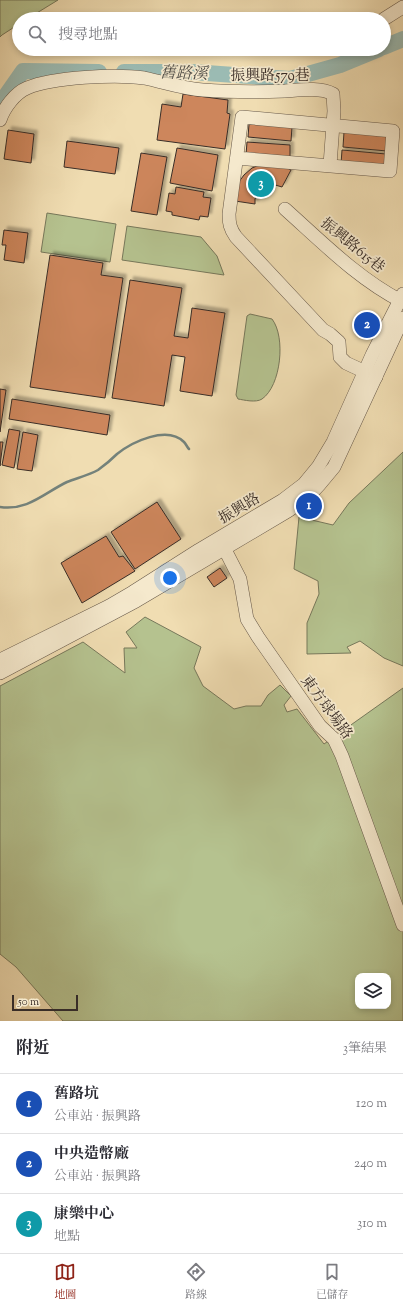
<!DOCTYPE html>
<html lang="zh-TW">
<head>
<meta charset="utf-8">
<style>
	:root { --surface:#fff; --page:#f2f2f3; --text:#2b2b33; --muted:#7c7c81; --line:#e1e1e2; --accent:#8f2418 }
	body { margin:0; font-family:"Sorts Mill Goudy","Noto Serif TC",serif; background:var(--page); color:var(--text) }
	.controls { position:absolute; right:12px; bottom:12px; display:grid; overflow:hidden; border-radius:8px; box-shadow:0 2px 6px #0003 }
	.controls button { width:36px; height:36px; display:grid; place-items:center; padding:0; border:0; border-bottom:1px solid var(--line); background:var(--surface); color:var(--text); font:20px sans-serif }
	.scale { position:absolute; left:12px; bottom:10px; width:66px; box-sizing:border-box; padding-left:4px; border:2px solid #392d27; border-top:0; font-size:11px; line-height:14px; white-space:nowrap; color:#392d27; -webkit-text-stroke:3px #f5e9cd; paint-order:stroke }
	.you { position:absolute; left:170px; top:578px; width:14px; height:14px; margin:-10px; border:3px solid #fff; border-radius:50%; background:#1a73e8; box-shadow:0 0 0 6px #1a73e833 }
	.badge { display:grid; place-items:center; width:26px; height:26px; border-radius:50%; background:var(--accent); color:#fff; font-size:13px; font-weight:700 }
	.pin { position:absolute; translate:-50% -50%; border:2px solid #fff; box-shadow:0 1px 4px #0006 }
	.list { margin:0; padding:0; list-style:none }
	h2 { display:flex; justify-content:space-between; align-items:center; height:52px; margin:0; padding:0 16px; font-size:17px }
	h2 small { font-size:13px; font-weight:400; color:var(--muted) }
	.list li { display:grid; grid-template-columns:26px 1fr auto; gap:12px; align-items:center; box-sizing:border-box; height:60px; padding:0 16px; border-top:1px solid var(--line) }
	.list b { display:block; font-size:15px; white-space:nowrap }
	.list p { margin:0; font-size:13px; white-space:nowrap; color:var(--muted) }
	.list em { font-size:13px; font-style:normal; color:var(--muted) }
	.icon { flex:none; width:22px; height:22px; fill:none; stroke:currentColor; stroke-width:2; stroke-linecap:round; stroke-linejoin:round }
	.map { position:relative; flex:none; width:403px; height:1021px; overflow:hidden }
	.search { position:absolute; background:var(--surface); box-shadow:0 2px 6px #0003; left:12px; right:12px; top:12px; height:44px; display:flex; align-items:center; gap:10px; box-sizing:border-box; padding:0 14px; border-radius:22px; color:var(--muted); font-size:15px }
	.sheet { height:232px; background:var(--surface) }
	nav { display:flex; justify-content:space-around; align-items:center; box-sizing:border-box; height:56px; border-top:1px solid var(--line); background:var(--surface); font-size:11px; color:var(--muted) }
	nav a { display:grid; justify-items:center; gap:2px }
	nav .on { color:var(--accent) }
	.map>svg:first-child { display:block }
</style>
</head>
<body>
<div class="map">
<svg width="403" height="1021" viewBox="0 0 403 1021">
	<defs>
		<filter id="shadow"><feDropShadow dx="3.5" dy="-3.5" stdDeviation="1" flood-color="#0004"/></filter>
	</defs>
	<rect width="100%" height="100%" fill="#f0ddb2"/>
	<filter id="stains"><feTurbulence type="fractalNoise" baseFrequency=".005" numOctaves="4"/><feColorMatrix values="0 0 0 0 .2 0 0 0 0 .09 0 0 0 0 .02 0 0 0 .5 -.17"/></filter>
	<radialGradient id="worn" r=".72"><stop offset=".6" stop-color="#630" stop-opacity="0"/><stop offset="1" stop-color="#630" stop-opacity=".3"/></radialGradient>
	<g fill="#b5c28f" stroke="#77785b" fill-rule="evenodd">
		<path d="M0 0H58L27 19H19V24L2 35 0 37Z"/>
		<path d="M47 213 116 224 110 262 41 252Z"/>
		<path d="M127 226 201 237 217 256 224 275 122 260Z"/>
		<path d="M250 314 272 319C286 337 281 386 262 399 256 403 244 400 238 399L236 395 247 316Z"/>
		<path d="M403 452V666L384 658 360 641 347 647 351 653 307 654V623L319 594 318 581 294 569 299 517 333 525 349 503Z"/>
		<path d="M145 617 201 647 194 668 203 686 234 709 246 706H261L268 695 280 685 291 696 284 705 287 712 297 709 324 744 403 688V1021H63L16 967 0 954V686L83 642 125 673 124 648H137L126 632ZM358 976H388V1006H358Z"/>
	</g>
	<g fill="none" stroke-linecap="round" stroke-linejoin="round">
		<path stroke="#74827b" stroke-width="2.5" d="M0 507C28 511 44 493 67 482 77 478 89 475 98 470 105 465 111 460 117 454 132 442 167 425 184 442 186 444 187 447 189 449"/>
		<g stroke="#9bbbb3" stroke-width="16">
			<path d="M384 47 403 39"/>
			<path d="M124 72H192L290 79 340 65 379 49"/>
			<path d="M0 104 23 71 99 72"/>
		</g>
	</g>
	<g fill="#cd865c" stroke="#392d27" filter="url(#shadow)">
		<path d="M183 94 228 100 227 113 230 114 225 149 157 140 162 104 181 107Z"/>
		<path d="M249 124 292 127 291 141 248 137Z"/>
		<path d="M8 130 34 134 31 163 4 159Z"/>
		<path d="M344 132 388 136 387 151 343 147Z"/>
		<path d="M67 141 119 148 115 174 64 167Z"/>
		<path d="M247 142 290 145V158L246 155Z"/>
		<path d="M177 148 218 155 212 191 170 183Z"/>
		<path d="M342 150 386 154 385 169 341 164Z"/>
		<path d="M141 153 167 157 157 215 131 211Z"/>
		<path d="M262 164 282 165 291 170 282 187 272 184 263 187 259 190 255 199V204L235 201 238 183 244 175 252 168Z"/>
		<path d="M176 187 204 192 203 197 211 198 208 217 200 216 199 220 172 215V212L166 211 169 193 175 194Z"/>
		<path d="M4 230 28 233 24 263 4 260 6 245H2Z"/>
		<path d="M50 255 103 263 101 275 123 278 105 398 30 387Z"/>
		<path d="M130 280 182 288 174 336 188 338 192 308 225 313 212 396 180 391 185 357 172 355 164 406 112 398Z"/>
		<path d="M0 389 6 390 0 432Z"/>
		<path d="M12 399 110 415 107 435 9 419Z"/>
		<path d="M9 429 20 431 14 468 2 465Z"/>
		<path d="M23 432 38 435 32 471 17 469Z"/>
		<path d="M0 442H3L0 466Z"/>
		<path d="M157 502 181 539 135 569 111 532Z"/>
		<path d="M106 536 119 557 123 556 135 571 82 603 61 563Z"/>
		<path d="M220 568 227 578 214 587 207 577Z"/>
	</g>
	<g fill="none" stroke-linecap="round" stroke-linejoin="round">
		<g stroke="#67594a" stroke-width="14">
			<g id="minor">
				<path d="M384 19 403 7"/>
				<path d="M0 120C4 108 15 93 27 88 53 77 116 74 144 78 164 82 183 89 203 90 230 92 258 92 285 91 300 90 320 87 333 94L334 111 330 165"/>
				<path d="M237 158 390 171 393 131 242 117 229 214C229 223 230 229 236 237L323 330 330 334 339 342 340 357 346 363 376 377"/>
				<path d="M285 209C322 242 358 279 403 302"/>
				<path d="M220 540 240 579 247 619 258 637 320 726 334 739 342 756 403 925"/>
				<path d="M0 660 109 606 133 592 199 550 283 500 304 484 318 467 333 442 372 355 403 294"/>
				<path d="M0 673 136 601 288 511 307 498 319 485 334 467 403 318"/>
			</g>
		</g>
		<use href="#minor" stroke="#f5e9cd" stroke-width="13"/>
	</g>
	<g text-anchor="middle" stroke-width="3.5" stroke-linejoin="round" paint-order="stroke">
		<g font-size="15" fill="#392d27" stroke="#f5e9cd">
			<text x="270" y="80">振興路579巷</text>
			<text transform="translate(353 245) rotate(39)" y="5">振興路615巷</text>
			<text transform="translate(239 508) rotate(-31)" y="5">振興路</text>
			<text transform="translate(327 707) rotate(53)" y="5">東方球場路</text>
		</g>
		<g font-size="16" font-style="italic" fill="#52504a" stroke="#f5e9cd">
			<text transform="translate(184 72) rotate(2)" y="6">舊路溪</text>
		</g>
	</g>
	<rect width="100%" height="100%" filter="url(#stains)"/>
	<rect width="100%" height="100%" fill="url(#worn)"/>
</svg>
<div class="controls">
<button><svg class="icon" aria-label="layers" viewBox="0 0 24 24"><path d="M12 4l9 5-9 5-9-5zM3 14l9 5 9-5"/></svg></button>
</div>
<div class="scale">50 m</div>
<div class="you"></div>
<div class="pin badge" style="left:309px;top:506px;background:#1a4fb4">1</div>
<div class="pin badge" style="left:367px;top:325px;background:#1a4fb4">2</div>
<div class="pin badge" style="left:261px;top:184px;background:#0f9aa8">3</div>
<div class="search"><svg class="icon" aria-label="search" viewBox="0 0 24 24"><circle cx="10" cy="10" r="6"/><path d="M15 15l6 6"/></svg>搜尋地點</div>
</div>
<section class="sheet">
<h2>附近<small>3筆結果</small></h2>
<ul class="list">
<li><span class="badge" style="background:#1a4fb4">1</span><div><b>舊路坑</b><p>公車站 · 振興路</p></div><em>120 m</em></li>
<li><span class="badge" style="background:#1a4fb4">2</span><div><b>中央造幣廠</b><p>公車站 · 振興路</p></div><em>240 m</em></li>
<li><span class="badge" style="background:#0f9aa8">3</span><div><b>康樂中心</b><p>地點</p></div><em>310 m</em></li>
</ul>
</section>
<nav>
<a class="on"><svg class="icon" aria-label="map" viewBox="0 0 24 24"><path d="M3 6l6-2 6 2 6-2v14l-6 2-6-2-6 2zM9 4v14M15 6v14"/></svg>地圖</a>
<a><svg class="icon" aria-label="directions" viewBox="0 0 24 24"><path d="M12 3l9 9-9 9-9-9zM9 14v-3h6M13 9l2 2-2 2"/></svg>路線</a>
<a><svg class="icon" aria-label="saved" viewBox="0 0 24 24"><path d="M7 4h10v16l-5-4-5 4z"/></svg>已儲存</a>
</nav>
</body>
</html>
